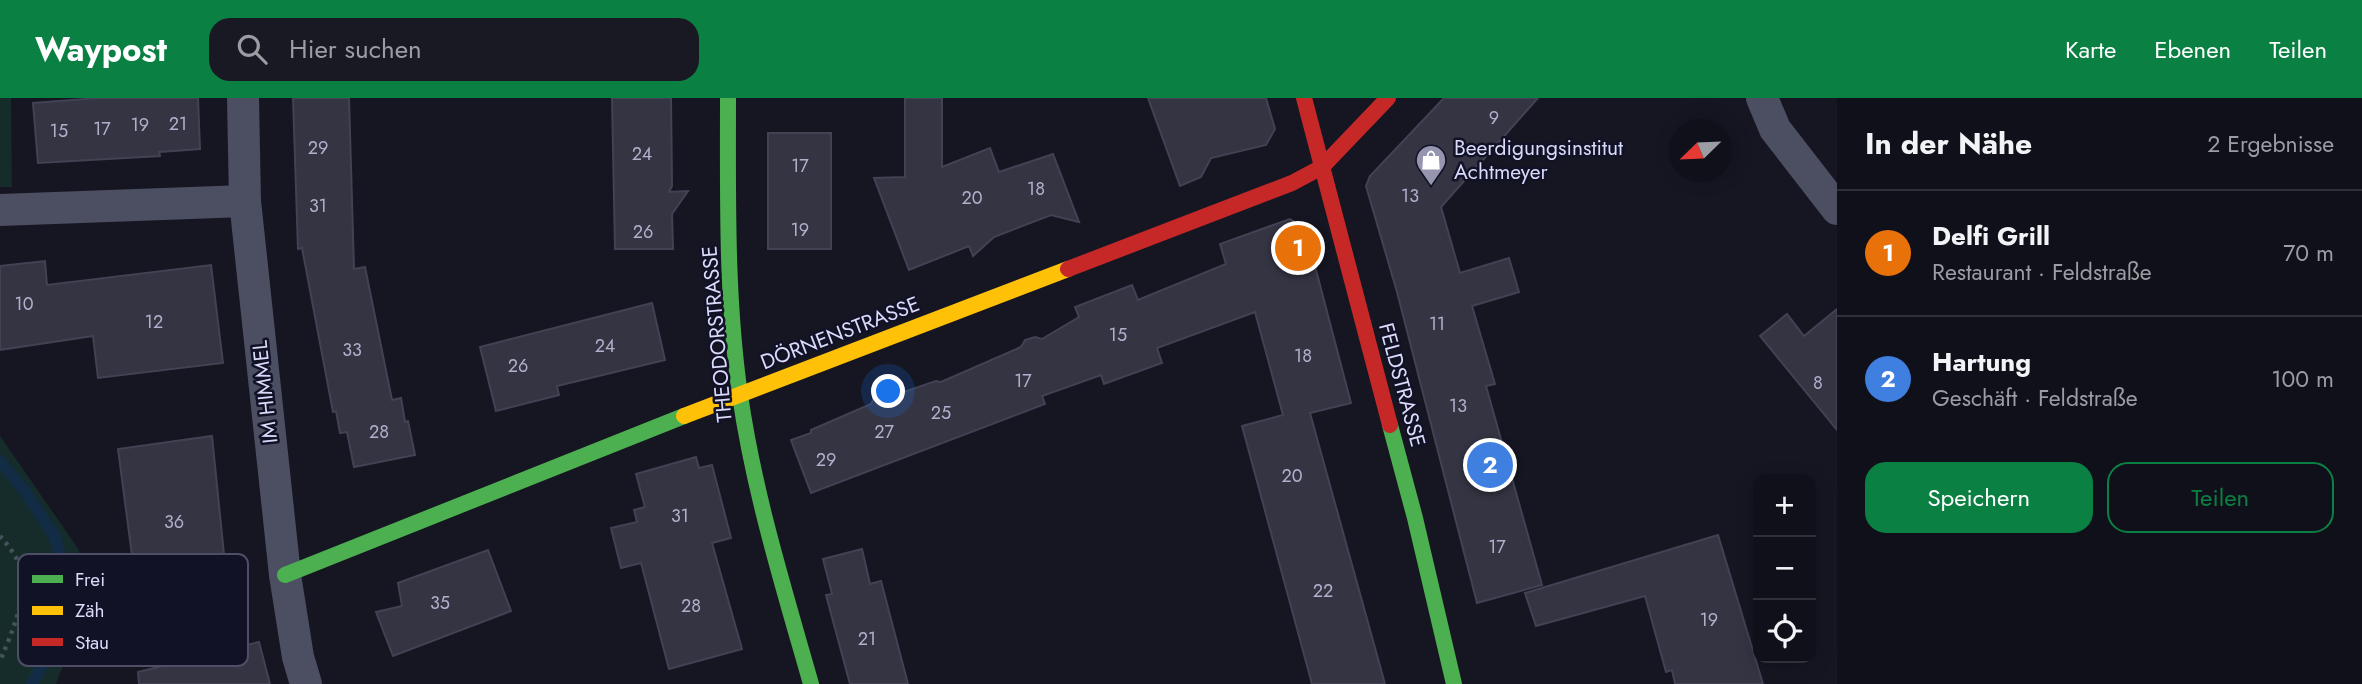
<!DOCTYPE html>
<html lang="de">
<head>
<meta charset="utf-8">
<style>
	:root { --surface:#10101a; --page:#191923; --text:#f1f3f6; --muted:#9c9da2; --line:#303039; --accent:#0b8043 }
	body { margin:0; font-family:Jost,sans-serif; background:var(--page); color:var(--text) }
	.controls { position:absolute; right:21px; bottom:21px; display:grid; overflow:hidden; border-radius:14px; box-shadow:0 4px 18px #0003 }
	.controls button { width:63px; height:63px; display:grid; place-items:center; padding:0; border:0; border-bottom:2px solid var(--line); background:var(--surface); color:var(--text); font:35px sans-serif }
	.compass { position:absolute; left:1669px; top:21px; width:63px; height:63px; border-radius:50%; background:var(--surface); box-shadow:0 4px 18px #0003; rotate:247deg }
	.you { position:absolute; left:889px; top:294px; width:24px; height:24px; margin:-18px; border:5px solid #fff; border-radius:50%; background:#1a73e8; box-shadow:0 0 0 10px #1a73e833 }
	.badge { display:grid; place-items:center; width:46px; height:46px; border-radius:50%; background:var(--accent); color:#fff; font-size:23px; font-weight:700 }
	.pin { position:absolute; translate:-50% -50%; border:4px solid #fff; box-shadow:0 2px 7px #0006 }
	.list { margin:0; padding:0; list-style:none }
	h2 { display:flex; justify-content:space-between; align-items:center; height:91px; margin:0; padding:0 28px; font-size:30px }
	h2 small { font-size:23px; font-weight:400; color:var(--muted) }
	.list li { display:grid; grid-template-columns:46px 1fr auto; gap:21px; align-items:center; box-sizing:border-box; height:126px; padding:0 28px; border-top:2px solid var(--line) }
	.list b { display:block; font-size:26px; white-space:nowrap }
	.list p { margin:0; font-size:23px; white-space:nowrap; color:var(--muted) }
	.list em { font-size:23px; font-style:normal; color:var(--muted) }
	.actions { display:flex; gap:14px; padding:21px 28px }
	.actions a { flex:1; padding:16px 0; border:2px solid var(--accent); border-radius:21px; text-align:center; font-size:24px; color:var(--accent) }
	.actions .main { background:var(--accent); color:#fff }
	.icon { flex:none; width:38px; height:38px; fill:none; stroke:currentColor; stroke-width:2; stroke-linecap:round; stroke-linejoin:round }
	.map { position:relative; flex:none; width:1837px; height:586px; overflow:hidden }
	header { display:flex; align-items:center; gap:42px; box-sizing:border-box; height:98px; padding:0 35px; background:var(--accent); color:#fff }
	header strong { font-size:33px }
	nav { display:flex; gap:38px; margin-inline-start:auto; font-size:24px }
	.search { width:490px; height:63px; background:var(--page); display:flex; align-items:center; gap:18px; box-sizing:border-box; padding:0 24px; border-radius:21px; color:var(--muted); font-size:26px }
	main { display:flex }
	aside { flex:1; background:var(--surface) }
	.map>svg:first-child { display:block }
</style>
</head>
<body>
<header>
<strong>Waypost</strong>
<div class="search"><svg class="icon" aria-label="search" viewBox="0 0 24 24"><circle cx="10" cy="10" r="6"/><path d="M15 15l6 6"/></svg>Hier suchen</div>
<nav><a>Karte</a><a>Ebenen</a><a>Teilen</a></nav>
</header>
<main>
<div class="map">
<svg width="1837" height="586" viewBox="0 0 1837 586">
	<rect width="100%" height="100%" fill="#161622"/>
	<g fill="#152c2a">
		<path d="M0 0H11L12 89H0Z"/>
		<path d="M0 338 79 452 81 520 56 586H0Z"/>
	</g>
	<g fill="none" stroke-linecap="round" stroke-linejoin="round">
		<path stroke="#132c45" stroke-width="12" d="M0 363 25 393 55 439 70 495 54 545 32 586"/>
	</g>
	<g fill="#343443" stroke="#434254" stroke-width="2">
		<path d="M99 0H198L200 51 159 54 160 58 38 65 33 5Z"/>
		<path d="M293 0H349L354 171 365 169 392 302 401 300 405 324 408 323 415 357 354 369 347 334 340 335 336 313 333 314 302 150 298 151Z"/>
		<path d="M612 0H671L672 88 669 94 688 93 672 116 673 151H615Z"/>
		<path d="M905 0H942V69L990 50 999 74 1053 56 1079 124 1051 117 994 139 973 158 969 148 909 172 874 80 905 79Z"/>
		<path d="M1148 0H1266L1275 31 1266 47 1211 60 1201 79 1180 88Z"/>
		<path d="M1444 0H1538L1441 109 1460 175 1509 160 1519 194 1472 208 1495 286 1486 288 1542 487 1477 505 1397 194 1366 88 1370 78Z"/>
		<rect x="768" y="35" width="63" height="116"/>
		<path d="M1290 121 1305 130 1351 305 1310 315 1385 586H1312L1242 328 1283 317 1255 214 1157 250 1162 265 1104 286 1101 277 1042 298 1045 306 811 395 791 342 811 335V332L871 306 875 298 883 301 936 283 941 284 1021 249 1025 242 1035 239 1042 241 1079 219 1075 209 1132 187 1138 202 1226 166 1220 146Z"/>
		<path d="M45 163 47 187 211 167 223 265 98 280 93 238 0 252V168Z"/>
		<path d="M652 205 665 262 557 288 559 297 496 313 480 249Z"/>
		<path d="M1837 211V332L1760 238 1787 216 1804 238Z"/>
		<path d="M212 338 228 496 138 503 118 351Z"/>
		<path d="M696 359 699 370 712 367 731 440 712 445 742 551 669 571 641 465 621 470 611 430 637 424 634 412 645 409 636 376Z"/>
		<path d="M1718 437 1763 586H1675L1672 572 1666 574 1645 498 1536 528 1525 495Z"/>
		<path d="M862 451 870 486 881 483 908 586H850L826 497 832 496 823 461Z"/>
		<path d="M488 452 511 513 393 558 376 514 402 508 398 485Z"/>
		<path d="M259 544 270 586H139L138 574Z"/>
	</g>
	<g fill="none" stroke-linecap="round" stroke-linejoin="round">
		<path stroke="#45525c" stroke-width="4.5" stroke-dasharray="3.5 5" stroke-linecap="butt" d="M0 438C6 445 16 457 19 466 29 498 12 534 0 563"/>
		<g stroke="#4c4e61" stroke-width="32">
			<path d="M243 0 245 103 285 477 298 559 306 586"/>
			<path d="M1762 0 1775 31 1837 111"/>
			<path d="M0 112 245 103"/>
		</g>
		<g stroke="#4caf50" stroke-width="16">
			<path d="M728 0C728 99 726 199 740 297 754 395 784 491 811 586"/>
			<path d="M1390 327 1415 420 1454 586"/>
			<path d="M285 477 684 318"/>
		</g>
		<path stroke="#ffc107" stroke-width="16" d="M684 318 1068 171"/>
		<g stroke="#c62828" stroke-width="16">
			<path d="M1304 0 1390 327"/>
			<path d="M1068 171 1292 85 1322 69 1388 0"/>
		</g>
	</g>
	<defs>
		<g id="shop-pin" transform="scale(1.575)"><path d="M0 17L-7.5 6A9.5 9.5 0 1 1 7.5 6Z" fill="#9595af" stroke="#121226"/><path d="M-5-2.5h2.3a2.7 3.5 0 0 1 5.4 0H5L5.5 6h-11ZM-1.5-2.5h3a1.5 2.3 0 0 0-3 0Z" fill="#fff"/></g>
	</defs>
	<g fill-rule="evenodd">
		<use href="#shop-pin" x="1431" y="62"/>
	</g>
	<g text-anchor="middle" stroke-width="5" stroke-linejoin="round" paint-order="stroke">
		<g font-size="18" fill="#b0b0cd">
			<text x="1494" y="26">9</text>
			<text x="178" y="32">21</text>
			<text x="140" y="33">19</text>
			<text x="102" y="37">17</text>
			<text x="59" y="39">15</text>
			<text x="318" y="56">29</text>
			<text x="642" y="62">24</text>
			<text x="800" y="74">17</text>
			<text x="1036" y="97">18</text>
			<text x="1410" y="104">13</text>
			<text x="972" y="106">20</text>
			<text x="318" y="114">31</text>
			<text x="800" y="138">19</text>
			<text x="643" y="140">26</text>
			<text x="24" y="212">10</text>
			<text x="154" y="230">12</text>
			<text x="1437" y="232">11</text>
			<text x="1118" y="243">15</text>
			<text x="605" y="254">24</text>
			<text x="352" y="258">33</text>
			<text x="1303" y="264">18</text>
			<text x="518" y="274">26</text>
			<text x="1023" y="289">17</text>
			<text x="1818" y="291">8</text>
			<text x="1458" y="314">13</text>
			<text x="941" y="321">25</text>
			<text x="379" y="340">28</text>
			<text x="884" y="340">27</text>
			<text x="826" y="368">29</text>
			<text x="1292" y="384">20</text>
			<text x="680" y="424">31</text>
			<text x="174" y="430">36</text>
			<text x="1497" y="455">17</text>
			<text x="1323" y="499">22</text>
			<text x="440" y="511">35</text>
			<text x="691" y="514">28</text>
			<text x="1709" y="528">19</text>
			<text x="867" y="547">21</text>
		</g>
		<g font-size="21" fill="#dadafb" stroke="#121226" text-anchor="start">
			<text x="1454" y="57">Beerdigungsinstitut<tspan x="1454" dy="24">Achtmeyer</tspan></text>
		</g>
		<g font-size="21" fill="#dadafb" stroke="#121226">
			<text transform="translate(840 235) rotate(-21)" y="7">DÖRNENSTRASSE</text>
			<text transform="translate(717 236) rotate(-95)" y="7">THEODORSTRASSE</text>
			<text transform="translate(1402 287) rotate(75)" y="7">FELDSTRASSE</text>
			<text transform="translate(265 294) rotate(-96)" y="7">IM HIMMEL</text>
		</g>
	</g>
	<rect x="18" y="456" width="230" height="112" rx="10" fill="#121226" stroke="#4e4e66" stroke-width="2"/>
	<rect x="32" y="477" width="31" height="8" fill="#4caf50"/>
	<rect x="32" y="508" width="31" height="9" fill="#ffc107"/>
	<rect x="32" y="540" width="31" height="8" fill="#c62828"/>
	<g font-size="19" fill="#dadafb">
		<text x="75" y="488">Frei</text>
		<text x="75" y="519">Zäh</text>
		<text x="75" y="551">Stau</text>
	</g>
</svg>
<div class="controls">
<button>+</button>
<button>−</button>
<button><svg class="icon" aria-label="locate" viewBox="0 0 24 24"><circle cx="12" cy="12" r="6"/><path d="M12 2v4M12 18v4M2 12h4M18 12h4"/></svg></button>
</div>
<svg class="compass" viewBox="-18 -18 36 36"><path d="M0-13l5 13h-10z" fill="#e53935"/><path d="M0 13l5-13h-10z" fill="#9c9da2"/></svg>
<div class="you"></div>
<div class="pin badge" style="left:1298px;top:150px;background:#e8710a">1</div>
<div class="pin badge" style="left:1490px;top:367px;background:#3f7fe0">2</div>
</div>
<aside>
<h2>In der Nähe<small>2 Ergebnisse</small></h2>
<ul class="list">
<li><span class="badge" style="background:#e8710a">1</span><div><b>Delfi Grill</b><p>Restaurant · Feldstraße</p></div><em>70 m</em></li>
<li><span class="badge" style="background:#3f7fe0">2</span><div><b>Hartung</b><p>Geschäft · Feldstraße</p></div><em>100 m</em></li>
</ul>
<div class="actions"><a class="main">Speichern</a><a>Teilen</a></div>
</aside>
</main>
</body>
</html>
